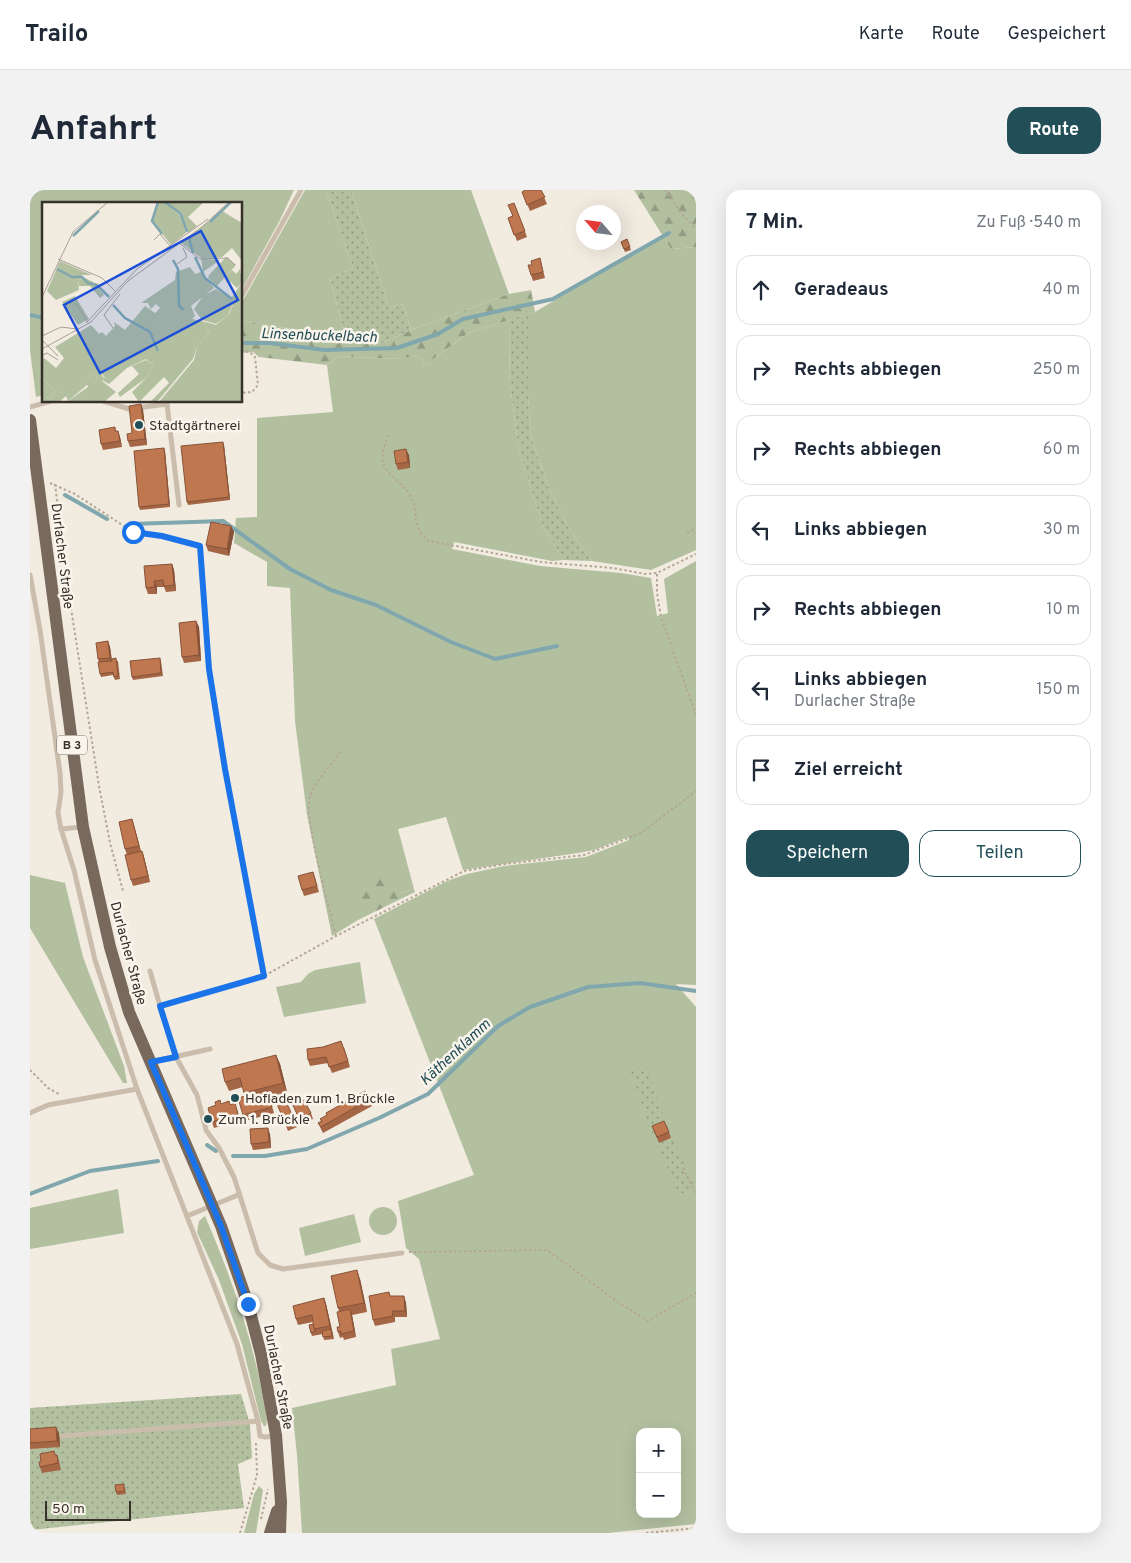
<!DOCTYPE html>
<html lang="de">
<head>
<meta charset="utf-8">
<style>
	:root { --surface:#fff; --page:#f2f2f3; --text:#1f2937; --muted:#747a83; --line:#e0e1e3; --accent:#224e57 }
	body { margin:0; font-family:Overpass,sans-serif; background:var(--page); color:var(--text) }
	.controls { position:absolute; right:15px; bottom:15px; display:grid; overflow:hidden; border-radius:10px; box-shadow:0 5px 20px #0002 }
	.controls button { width:45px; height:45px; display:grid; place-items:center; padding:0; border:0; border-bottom:1px solid var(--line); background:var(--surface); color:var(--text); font:25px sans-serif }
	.compass { position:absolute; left:546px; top:15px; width:45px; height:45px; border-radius:50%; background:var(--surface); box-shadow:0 5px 20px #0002; rotate:298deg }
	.scale { position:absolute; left:15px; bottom:12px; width:86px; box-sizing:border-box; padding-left:5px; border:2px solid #38302a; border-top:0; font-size:14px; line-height:18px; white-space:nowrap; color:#38302a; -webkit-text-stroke:4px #f9f5ec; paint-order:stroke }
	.stop { position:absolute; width:15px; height:15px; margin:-11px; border:4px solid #1a73e8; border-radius:50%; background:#fff }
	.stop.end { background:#1a73e8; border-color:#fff; box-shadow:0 1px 5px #0008 }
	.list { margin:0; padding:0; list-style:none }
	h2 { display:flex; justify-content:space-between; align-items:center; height:65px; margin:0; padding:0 20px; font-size:21px }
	h2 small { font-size:16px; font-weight:400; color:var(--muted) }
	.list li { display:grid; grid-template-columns:32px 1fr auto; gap:15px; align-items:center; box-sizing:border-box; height:70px; margin:0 10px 10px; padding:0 10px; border:1px solid var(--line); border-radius:15px }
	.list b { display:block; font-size:19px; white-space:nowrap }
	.list p { margin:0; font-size:16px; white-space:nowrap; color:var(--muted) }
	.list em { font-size:16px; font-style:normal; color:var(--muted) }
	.actions { display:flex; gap:10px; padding:15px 20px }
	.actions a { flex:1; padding:11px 0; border:1px solid var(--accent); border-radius:15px; text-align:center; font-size:18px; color:var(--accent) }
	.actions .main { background:var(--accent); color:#fff }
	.icon { flex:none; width:28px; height:28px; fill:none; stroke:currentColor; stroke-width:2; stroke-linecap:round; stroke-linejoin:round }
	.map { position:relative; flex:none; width:666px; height:1343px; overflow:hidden; border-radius:15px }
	header { display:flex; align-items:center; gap:30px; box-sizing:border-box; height:70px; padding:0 25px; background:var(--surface); border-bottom:1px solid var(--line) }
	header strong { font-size:24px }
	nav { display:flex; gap:28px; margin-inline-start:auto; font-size:18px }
	.intro { display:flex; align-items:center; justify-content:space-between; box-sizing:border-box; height:120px; padding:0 30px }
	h1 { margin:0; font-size:35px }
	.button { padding:12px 22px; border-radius:15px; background:var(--accent); color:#fff; font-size:18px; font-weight:700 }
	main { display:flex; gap:30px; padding:0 30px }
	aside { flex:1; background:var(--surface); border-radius:15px; box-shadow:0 5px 20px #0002 }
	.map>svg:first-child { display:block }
</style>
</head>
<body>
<header>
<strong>Trailo</strong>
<nav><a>Karte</a><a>Route</a><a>Gespeichert</a></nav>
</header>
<div class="intro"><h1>Anfahrt</h1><a class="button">Route</a></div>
<main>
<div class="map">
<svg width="666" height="1343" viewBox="0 0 666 1343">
	<defs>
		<pattern id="forest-firs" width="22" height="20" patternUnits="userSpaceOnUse" patternTransform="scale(1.25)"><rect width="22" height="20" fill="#b2c0a0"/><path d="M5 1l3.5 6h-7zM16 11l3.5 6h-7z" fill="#929c83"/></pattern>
		<pattern id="garden-dots" width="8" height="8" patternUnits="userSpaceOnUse" patternTransform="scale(1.25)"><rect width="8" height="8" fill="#b2c0a0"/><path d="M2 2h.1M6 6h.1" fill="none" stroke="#929c83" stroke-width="1.8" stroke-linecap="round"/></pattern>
	</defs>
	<rect width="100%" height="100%" fill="#f2ebe0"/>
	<g fill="#b2c0a0" fill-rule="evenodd">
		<path d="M0 0H264L250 30 211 101V14H14V205L6 207 0 160Z"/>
		<path d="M275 0H296L323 78 300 88 315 147 211 131V114Z"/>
		<path d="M321 0H441L479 104 381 140 373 114 359 118Z"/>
		<path d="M633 46 641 59 666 57V360L621 380 562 371 540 340 519 298 501 247 498 207V124L505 122Z"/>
		<path d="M479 130 480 195 489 261 513 337 534 370 522 371 424 352 422 359 510 376 591 383 621 388 627 426 638 423 634 389 666 371V795L646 794 666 817V1334L578 1343H272L267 1265 262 1218 366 1195 361 1159 410 1149 389 1069 376 1058 368 1011 444 985 344 729 417 691 437 684 474 676 556 667 599 650 598 647 564 660 548 663 433 680 416 627 368 639 384 699 371 703 328 697V730L302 746 277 625 265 531 260 398 237 396V372L204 353 206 328 227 327V228L303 222 297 175 308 166 364 169 390 166 394 176 438 143ZM610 1242H647V1324H610Z"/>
		<path d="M0 685 35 693 53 767 94 876 97 893H93L0 738Z"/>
		<path d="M330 772 336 813 254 827 246 797 271 792 278 784 285 780Z"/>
		<path d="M88 999 94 1043 0 1059V1018Z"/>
		<circle cx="353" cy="1031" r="14"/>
		<path d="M324 1024 331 1052 275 1066 269 1038Z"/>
		<path d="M175 1026C204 1093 226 1159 237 1230L236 1236H234L231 1231 212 1154 189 1090 167 1042 169 1031Z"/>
		<path d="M229 1296 233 1300 226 1343H214L224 1304Z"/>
	</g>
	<g fill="url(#forest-firs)">
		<path d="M604 0H666V57L641 59Z"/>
		<path d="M501 100 505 122 438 143 394 176 390 166 364 169 308 166 297 175 229 167 223 162 211 163V131L352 153 381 140 479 104Z"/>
		<path d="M352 687 371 703 384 699 385 702 328 730V697Z"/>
	</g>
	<g fill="url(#garden-dots)">
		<path d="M296 0H321L359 118 373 114 381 140 352 153 315 147 300 88 323 78Z"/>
		<path d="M498 124V207L501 247 519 298 540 340 562 371 534 370 513 337 489 261 480 195 479 130Z"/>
		<path d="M616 876 636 933 665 997 649 1005 620 938 600 881Z"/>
		<path d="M211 1204 220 1234 222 1268 208 1274 214 1318 0 1340V1218Z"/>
	</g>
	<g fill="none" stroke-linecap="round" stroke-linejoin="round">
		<g stroke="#80a7ad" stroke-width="4">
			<path d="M0 125 14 128"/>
			<path d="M211 153H239L295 160 367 158 408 144 433 129 523 109 639 43"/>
			<path d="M35 305 77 329"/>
			<path d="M101 334 193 331 260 379 301 400 346 415 421 452 465 469 527 456"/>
			<path d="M177 955 186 961"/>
			<path d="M203 966H235L277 959 349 928 398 904 468 836 500 817 558 797 610 793 666 801"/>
			<path d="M0 1004 60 981 128 971"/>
		</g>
		<g stroke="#b5a796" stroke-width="2" stroke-dasharray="2.5 2.5" stroke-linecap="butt">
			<path d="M635 0 652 24 666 39"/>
			<path d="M665 0 666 2"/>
			<path d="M211 161 220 162 225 167 228 195 222 202 211 203"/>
			<path d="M358 245C355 255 350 265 354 276 357 283 375 296 380 305 390 321 379 336 399 351L511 372 583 378 615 384 627 383 666 364"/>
			<path d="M20 293 45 304 103 342 132 346 170 356 179 479 195 579 234 786"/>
			<path d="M25 294 37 393 69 596 80 653 93 701"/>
			<path d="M657 343 666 338"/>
			<path d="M627 384V403L631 427 666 525"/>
			<path d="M306 746C300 721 273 625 280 606 286 590 301 575 311 562"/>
			<path d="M139 814 234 786 306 746 434 681 475 674 554 665 611 643 666 601"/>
			<path d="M132 824 144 860"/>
			<path d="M0 880 18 898 29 904"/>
			<path d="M653 978 666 1005"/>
			<path d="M379 1062 517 1060 588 1112 618 1131 666 1103"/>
			<path d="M231 1329 238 1299"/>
			<path d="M210 1343 227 1285 226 1253"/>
			<path d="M616 1343 666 1338"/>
		</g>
		<g stroke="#cabdac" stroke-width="5">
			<path d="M211 107 271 0"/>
			<path d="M73 211 99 219 137 214 149 315"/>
			<path d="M0 217 21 211"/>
			<path d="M0 385 10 440 30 583 31 602 28 623 31 639 44 680 65 770 107 899 207 1154 228 1231 230 1246 235 1247 244 1246"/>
			<path d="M31 639 52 637"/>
			<path d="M120 781 130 816"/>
			<path d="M146 867 167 905 176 940 189 958 204 987 228 1063 240 1075 253 1079 372 1063"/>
			<path d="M121 872 180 859"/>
			<path d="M0 923 18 915 107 899"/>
			<path d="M157 1026 208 1005"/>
			<path d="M32 1246 228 1231"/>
		</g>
		<g stroke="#79695d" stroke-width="12">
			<path d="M0 230 53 637 80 757 99 822 191 1036 218 1114 231 1164 246 1245 251 1312 250 1343"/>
			<path d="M240 1343 247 1321"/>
		</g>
	</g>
	<g fill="#a46645">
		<path d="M511 0 517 14 500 21 492 2Z"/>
		<path d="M484 13 497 47 487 51 478 28 482 26Z"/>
		<path d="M597 49 601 60 595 62 591 52Z"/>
		<path d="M510 68 515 88 503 91 501 85 502 75Z"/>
		<path d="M111 214 113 220 117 255 100 257 98 251 102 243Z"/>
		<path d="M85 237 86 241H88L90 247 92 257 73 260 71 254Z"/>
		<path d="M194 255 200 310 158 315 157 312Z"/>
		<path d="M134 258 135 261 140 317 110 320 109 317Z"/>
		<path d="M379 265 380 278 368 280 366 274Z"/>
		<path d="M201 336 204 342 199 366 178 361 176 355Z"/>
		<path d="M142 374 144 380 146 401 136 402 134 397H127V404H118L116 398Z"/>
		<path d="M166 431 169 437 171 471 154 473 152 467Z"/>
		<path d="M78 451 80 457 82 470 88 471 90 489 85 490 83 485 71 487 70 484 69 472 68 469Z"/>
		<path d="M130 468 131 471 133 486 103 490 102 487Z"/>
		<path d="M102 629 111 661H112L114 667 120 692 103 696 101 690 97 665 95 659Z"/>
		<path d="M285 688 289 702 274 706 272 700Z"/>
		<path d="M314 857 320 877 302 883 298 873 280 876 278 870Z"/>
		<path d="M246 865 250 874 257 902 252 903 267 937 258 941 244 907 252 903 239 906 244 923 215 931 213 925 215 906 213 897 199 901 195 892Z"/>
		<path d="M340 909 342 916 293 943 288 933 291 931 290 929Z"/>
		<path d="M191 914 200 915 207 920 210 930 184 938 182 932Z"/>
		<path d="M263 915 281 923 283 929 272 935Z"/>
		<path d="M622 936 639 942 641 948 629 953Z"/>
		<path d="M240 944 241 958 223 960 221 954Z"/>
		<path d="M330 1089 337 1122 322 1125 326 1147 314 1150 313 1147 310 1148 308 1142 310 1137 309 1121 308 1118Z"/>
		<path d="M359 1102 360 1106H374L376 1113 377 1127H365V1132L345 1136 343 1130Z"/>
		<path d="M294 1108 296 1114 304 1149 294 1150 293 1144 282 1146 281 1143 283 1134V1132L268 1135 266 1129Z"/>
		<path d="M0 1239 29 1243 30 1257 0 1259Z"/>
		<path d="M27 1265 29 1271 31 1280 12 1283 10 1277 11 1272Z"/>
		<path d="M95 1297 96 1304 87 1305 86 1302Z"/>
	</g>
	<g fill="#865338">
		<path d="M111 214 113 220 117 255 115 249Z"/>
		<path d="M88 241 90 247 92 257 90 251Z"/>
		<path d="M193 252 194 255 200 310 199 307Z"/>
		<path d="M134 258 135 261 140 317 139 314Z"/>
		<path d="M376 259 379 265 380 278 378 272Z"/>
		<path d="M201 336 204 342 199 366 197 359Z"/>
		<path d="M142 374 144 380 146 401 144 395Z"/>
		<path d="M124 391 127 397V404L125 397Z"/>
		<path d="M166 431 169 437 171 471 169 465Z"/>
		<path d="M78 451 80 457 82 474 80 468Z"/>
		<path d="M102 629 104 635 111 662 109 656Z"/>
		<path d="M112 661 114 667 120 692 118 686Z"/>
		<path d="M246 865 250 874 257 902 253 893Z"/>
		<path d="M238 938 240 944 241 958 239 952Z"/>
		<path d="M327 1080 330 1089 337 1122 334 1113Z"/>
		<path d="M374 1106 376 1113 377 1127 375 1121Z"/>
		<path d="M294 1108 296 1114 304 1149 300 1136Z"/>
		<path d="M320 1119 322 1125 326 1147 324 1141Z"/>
		<path d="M26 1237 29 1243 30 1257 27 1251Z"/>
	</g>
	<g fill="#bf7750" stroke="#865338">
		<path d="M495 0H511L515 7 497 15 492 2Z"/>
		<path d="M484 13 495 41 484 45 478 28 483 26 478 15Z"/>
		<path d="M597 49 600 57 594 59 591 52Z"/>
		<path d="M510 68 513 82 501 85 498 75H502L501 71Z"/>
		<path d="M111 214 115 249 98 251 97 244 102 243 99 216Z"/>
		<path d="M85 237V241H88L90 251 71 254 69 240Z"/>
		<path d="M193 252 199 307 157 312 151 256Z"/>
		<path d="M134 258 139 314 109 317 104 261Z"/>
		<path d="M376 259 378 272 366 274 364 261Z"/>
		<path d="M181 332 201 336 197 359 176 355Z"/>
		<path d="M142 374 144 395 134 396 133 390 124 391 125 397 116 398 114 376Z"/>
		<path d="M166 431 169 465 152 467 149 433Z"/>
		<path d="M78 451 80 468 68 469 66 453Z"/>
		<path d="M86 468 88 486 84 487 83 482 70 484 68 472 82 471V469Z"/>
		<path d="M130 468 131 483 102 487 100 471Z"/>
		<path d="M102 629 109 656 95 659 89 632Z"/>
		<path d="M112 661 118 686 101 690 95 665Z"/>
		<path d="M283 682 287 696 272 700 268 686Z"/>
		<path d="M311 851 318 871 299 877 296 867 278 870 277 859 293 857Z"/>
		<path d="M246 865 253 893 214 903 210 888 195 892 192 879Z"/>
		<path d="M237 900 242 917 213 925 208 908Z"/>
		<path d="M335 901 340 909 291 937 288 933 292 931 290 929 297 925 296 923Z"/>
		<path d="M252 903 265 931 256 935 244 907Z"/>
		<path d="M190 910 191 914 199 911 200 915 205 913 208 924 182 932 178 918 186 915 185 912Z"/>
		<path d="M274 910 281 923 269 929 263 915Z"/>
		<path d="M634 931 639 942 627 947 622 936Z"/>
		<path d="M238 938 239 952 221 954 220 939Z"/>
		<path d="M327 1080 334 1113 308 1118 301 1086Z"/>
		<path d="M359 1102 360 1106H374L375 1121H362L363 1126 343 1130 339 1106Z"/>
		<path d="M294 1108 300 1136 284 1139 282 1125 266 1129 263 1116Z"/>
		<path d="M320 1119 324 1141 311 1144V1141L308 1142 307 1137H310L307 1122Z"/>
		<path d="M283 1134 285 1142 281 1143 279 1135Z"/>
		<path d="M301 1139 302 1146 293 1147 292 1141Z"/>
		<path d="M26 1237 27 1251 0 1253V1239Z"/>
		<path d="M24 1261 25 1265H27L28 1273 10 1277 9 1272H11L10 1264Z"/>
		<path d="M94 1294V1301L86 1302 85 1295Z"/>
	</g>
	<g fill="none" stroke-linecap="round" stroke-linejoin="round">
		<path stroke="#1a73e8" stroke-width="6" d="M103 342 132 346 170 356 179 479 195 579 234 786 130 816 146 867 121 872 191 1036 218 1114"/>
	</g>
	<g fill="#224e57" stroke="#f9f5ec" stroke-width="2">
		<circle cx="109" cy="235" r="5"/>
		<circle cx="205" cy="908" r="5"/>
		<circle cx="178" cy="929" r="5"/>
	</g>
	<g text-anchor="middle" stroke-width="5" stroke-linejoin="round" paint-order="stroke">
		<rect fill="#f9f5ec" stroke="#726b64" stroke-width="1" x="27" y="545.5" width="30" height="19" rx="4"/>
		<g font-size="12" font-weight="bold" fill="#38302a">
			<text x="42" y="559">B 3</text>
		</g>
		<g font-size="14" fill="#38302a" stroke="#f9f5ec" text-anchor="start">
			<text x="119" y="240">Stadtgärtnerei</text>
			<text x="215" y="913">Hofladen zum 1. Brückle</text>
			<text x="188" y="934">Zum 1. Brückle</text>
		</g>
		<g font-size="14" fill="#38302a" stroke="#f9f5ec">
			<text transform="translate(33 366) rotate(83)" y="5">Durlacher Straße</text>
			<text transform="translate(99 763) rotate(75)" y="5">Durlacher Straße</text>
			<text transform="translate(249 1187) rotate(79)" y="5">Durlacher Straße</text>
		</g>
		<g font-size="15" font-style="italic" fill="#224e57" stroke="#f9f5ec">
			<text transform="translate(289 145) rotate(2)" y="5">Linsenbuckelbach</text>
			<text transform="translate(425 862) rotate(-43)" y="5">Käthenklamm</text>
		</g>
	</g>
	<g transform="translate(12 12)">
		<rect width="200" height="200" fill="#f2ebe0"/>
		<path d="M116 0H162L146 15 155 24 146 31 140 11 129 6 139 14 144 31 129 43 110 19ZM180 9 200 21V59L190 46 180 55 163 57 178 58 161 70 159 56 139 41ZM184 55 194 63 175 84 166 76 167 73ZM148 65 153 72 159 70 172 86 149 104 153 114 150 117 160 119 167 130 155 145 151 157 115 200H108L127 181 122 175 97 200 90 190 104 176 111 163 104 157 85 166 67 182 60 178 63 176 52 160 17 192 14 189 7 200H2L12 188 0 176V158L2 156 14 166 22 156 13 145 49 123 57 132 60 130 64 134 73 124 72 120 83 128 103 104 113 111 118 106 114 102 109 107 106 101H99L133 78 134 70ZM43 76 51 80 62 93 58 96 48 84H37L36 78ZM174 87 189 97 191 102 186 113 174 122 160 118 152 107 161 94ZM51 171 56 176 47 186 45 183 26 199 24 194 21 195Z" fill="#b2c0a0"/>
		<path d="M200 80V200H117L152 158 155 145 167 130 160 119 174 123 187 112 191 103 188 98Z" fill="#b2c0a0"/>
		<path d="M0 176 12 188 2 200H0Z" fill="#b2c0a0"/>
		<path d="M18 59 50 73H40L41 76 36 78 37 88 14 98 5 89ZM198 67 200 80 195 86 183 75 190 68 194 72ZM33 94 47 117 36 123 20 100ZM104 158 111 163 104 176 78 195 76 191 97 172 90 164ZM51 160 62 176 60 179 74 190 62 200 26 199 53 180H50L56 176 51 171 17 200H7L14 189 17 191Z" fill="#b2c0a0"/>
		<path fill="none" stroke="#80a7ad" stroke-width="2.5" d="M116 0 110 19 120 32M123 0 139 12 145 30M168 20 189 0M31 34 57 9M147 36 151 51M153 55 163 76 190 97M131 58 136 67 137 103 141 108M15 67 30 75H40L46 81 55 83 67 95M71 103 83 116 108 130 116 149"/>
		<path fill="none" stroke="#a8a097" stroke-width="1" d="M112 38 118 32 128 44M137 41 158 57 186 56 193 63M16 57 60 76 73 89M135 62 145 55 141 46M0 95 31 30 66 0M33 101 46 120M44 121 95 67 166 17M71 126 62 113 78 92M0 134 19 125 35 127M0 138 16 154M0 147 49 120 86 79 161 24 187 0M1 153 5 151 16 158"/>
		<path fill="#1d4ed8" fill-opacity="0.15" stroke="#1d4ed8" stroke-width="2.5" d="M159 29 196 98 58 171 22 103Z"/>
		<rect width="200" height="200" fill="none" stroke="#38302a" stroke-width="2.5"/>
	</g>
</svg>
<div class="controls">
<button>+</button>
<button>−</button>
</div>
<svg class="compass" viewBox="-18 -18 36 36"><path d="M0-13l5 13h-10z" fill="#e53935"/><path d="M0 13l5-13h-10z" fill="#747a83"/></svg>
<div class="scale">50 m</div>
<div class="stop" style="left:103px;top:342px"></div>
<div class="stop end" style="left:218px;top:1114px"></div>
</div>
<aside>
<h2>7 Min.<small>Zu Fuß · 540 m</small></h2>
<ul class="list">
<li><svg class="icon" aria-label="ahead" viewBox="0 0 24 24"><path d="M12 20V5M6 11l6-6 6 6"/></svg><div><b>Geradeaus</b></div><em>40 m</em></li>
<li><svg class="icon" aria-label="right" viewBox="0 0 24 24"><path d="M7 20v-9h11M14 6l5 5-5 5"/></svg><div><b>Rechts abbiegen</b></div><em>250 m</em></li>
<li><svg class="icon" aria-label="right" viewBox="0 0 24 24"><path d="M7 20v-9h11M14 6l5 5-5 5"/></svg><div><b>Rechts abbiegen</b></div><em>60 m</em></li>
<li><svg class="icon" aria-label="left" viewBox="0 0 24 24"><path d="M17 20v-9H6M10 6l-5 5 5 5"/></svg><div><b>Links abbiegen</b></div><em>30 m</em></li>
<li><svg class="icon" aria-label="right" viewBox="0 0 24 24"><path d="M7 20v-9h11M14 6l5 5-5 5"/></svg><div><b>Rechts abbiegen</b></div><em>10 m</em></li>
<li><svg class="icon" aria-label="left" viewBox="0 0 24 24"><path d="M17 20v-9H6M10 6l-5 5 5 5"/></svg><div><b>Links abbiegen</b><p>Durlacher Straße</p></div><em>150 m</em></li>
<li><svg class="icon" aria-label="arrive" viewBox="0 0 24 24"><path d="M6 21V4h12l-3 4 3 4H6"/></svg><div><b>Ziel erreicht</b></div></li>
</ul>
<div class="actions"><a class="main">Speichern</a><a>Teilen</a></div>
</aside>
</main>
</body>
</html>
